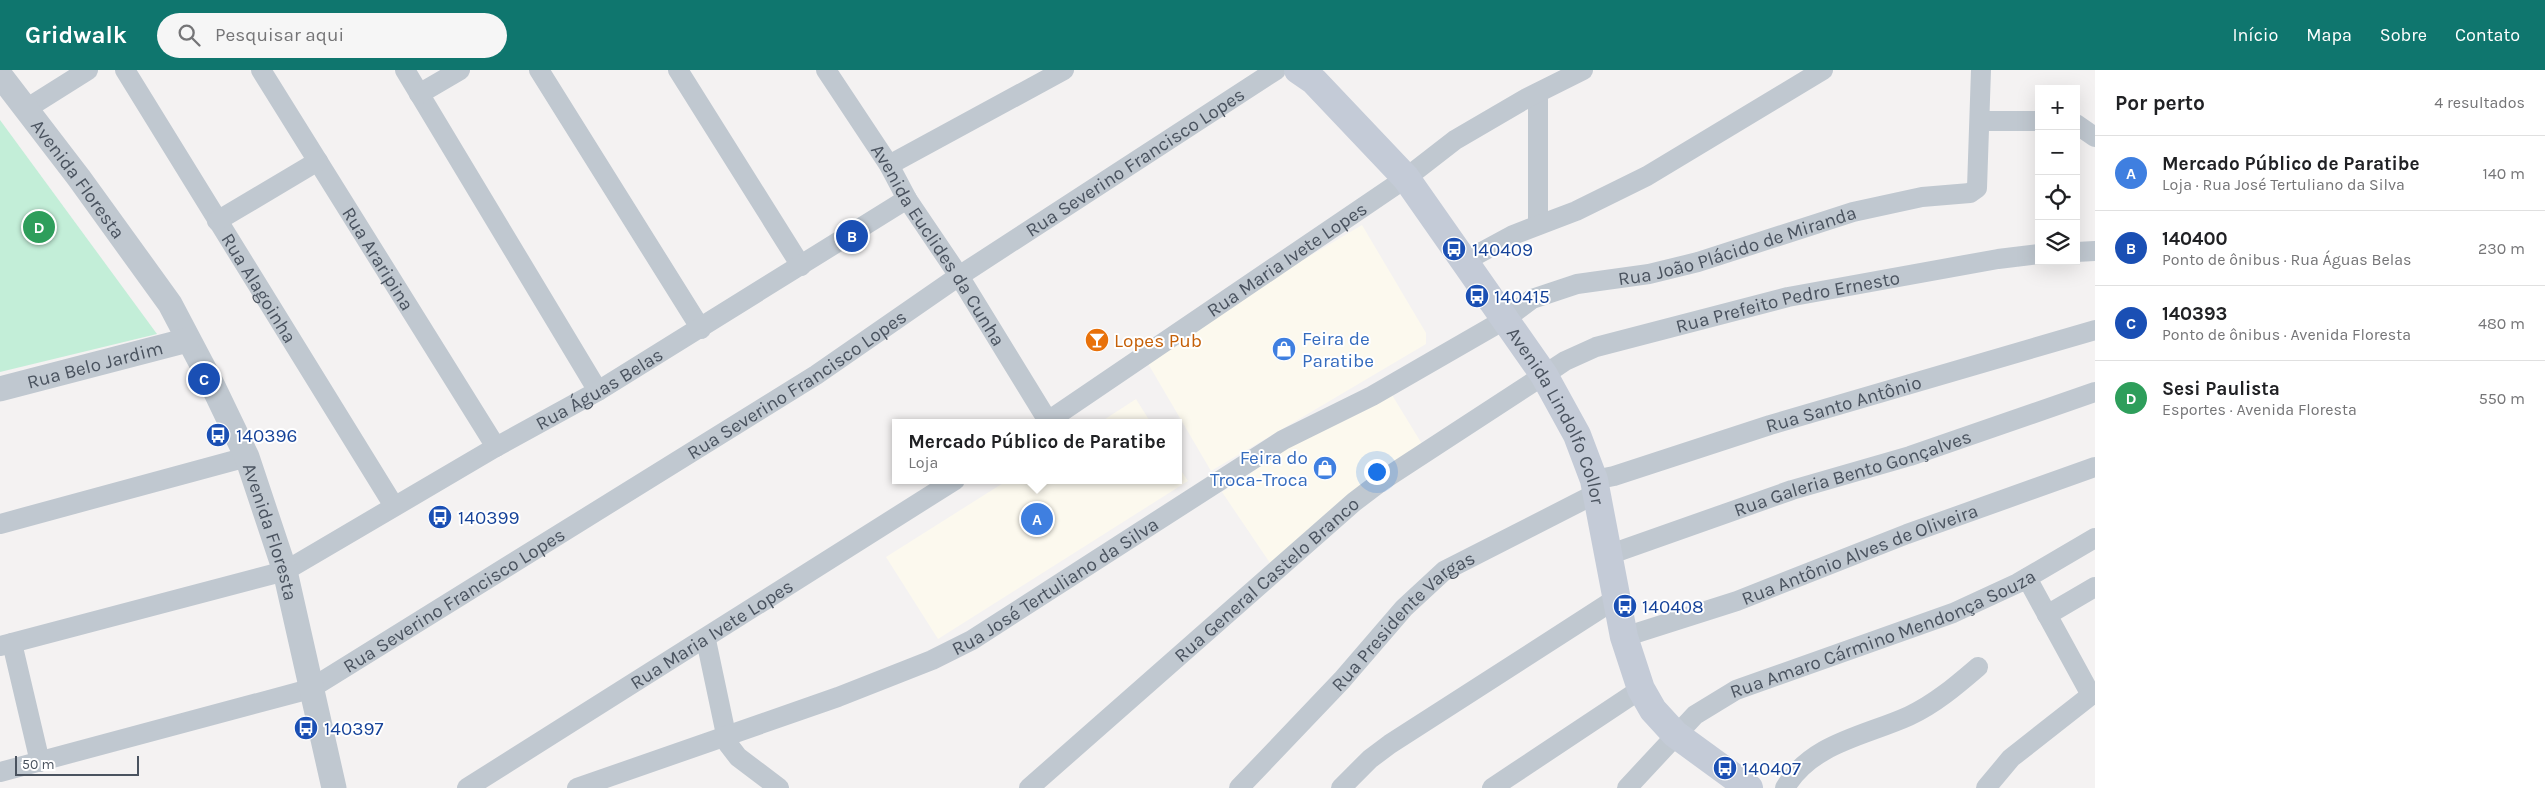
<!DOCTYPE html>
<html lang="pt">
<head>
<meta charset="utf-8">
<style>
	:root { --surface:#fff; --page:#f6f6f6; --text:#202124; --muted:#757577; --line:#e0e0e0; --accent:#0f766e }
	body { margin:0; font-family:Karla,sans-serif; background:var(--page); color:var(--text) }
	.controls { position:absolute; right:15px; top:15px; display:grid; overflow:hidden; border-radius:0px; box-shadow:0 5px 20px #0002 }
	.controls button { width:45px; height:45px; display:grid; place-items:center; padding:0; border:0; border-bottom:1px solid var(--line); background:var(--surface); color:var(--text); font:25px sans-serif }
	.scale { position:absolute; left:15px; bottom:12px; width:124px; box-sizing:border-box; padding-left:5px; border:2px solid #4a535f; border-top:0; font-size:14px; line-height:18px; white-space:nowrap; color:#4a535f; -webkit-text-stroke:4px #fff; paint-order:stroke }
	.you { position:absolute; left:1376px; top:401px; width:18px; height:18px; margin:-12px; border:4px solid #fff; border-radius:50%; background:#1a73e8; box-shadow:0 0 0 8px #1a73e833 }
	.badge { display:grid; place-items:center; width:32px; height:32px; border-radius:50%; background:var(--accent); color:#fff; font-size:16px; font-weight:700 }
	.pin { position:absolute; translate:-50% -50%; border:2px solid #fff; box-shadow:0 1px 5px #0006 }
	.popup { position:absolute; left:892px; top:349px; width:290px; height:65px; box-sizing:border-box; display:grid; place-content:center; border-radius:0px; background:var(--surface); filter:drop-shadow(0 1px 4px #0005); font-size:16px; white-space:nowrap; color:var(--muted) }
	.popup b { font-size:19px; color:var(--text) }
	.popup::after { content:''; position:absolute; left:50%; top:100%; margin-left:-10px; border:10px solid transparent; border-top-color:var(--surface) }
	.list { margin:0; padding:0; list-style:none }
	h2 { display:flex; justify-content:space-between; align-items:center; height:65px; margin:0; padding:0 20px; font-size:21px }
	h2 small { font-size:16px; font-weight:400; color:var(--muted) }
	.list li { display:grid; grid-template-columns:32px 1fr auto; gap:15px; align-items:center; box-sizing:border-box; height:75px; padding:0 20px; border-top:1px solid var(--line) }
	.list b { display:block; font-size:19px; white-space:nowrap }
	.list p { margin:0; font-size:16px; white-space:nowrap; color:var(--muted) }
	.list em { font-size:16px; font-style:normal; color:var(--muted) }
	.icon { flex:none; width:28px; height:28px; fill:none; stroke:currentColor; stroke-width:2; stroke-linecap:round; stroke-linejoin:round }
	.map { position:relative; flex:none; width:2095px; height:718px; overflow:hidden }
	header { display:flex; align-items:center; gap:30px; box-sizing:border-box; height:70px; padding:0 25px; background:var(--accent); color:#fff }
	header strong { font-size:24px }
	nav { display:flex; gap:28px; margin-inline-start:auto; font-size:18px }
	.search { width:350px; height:45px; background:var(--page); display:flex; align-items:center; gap:12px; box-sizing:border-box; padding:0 18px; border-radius:28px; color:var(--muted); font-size:19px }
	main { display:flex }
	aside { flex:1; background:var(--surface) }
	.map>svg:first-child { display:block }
</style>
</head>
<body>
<header>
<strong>Gridwalk</strong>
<div class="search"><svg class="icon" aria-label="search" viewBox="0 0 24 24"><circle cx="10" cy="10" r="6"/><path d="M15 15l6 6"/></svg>Pesquisar aqui</div>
<nav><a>Início</a><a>Mapa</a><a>Sobre</a><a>Contato</a></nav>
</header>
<main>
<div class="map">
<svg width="2095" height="718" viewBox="0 0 2095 718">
	<rect width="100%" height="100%" fill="#f4f2f2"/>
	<g fill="#fcf9ee">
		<path d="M1362 155 1426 263V274L1211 401 1143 285Z"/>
		<path d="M1392 325 1422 374 1270 493 1222 422 1315 360Z"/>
		<path d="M1136 329 1151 353H1099Z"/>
		<path d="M1178 396 1188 411 938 569 886 487 1008 410H1178Z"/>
	</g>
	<path fill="#c3eed8" d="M0 50 157 264 0 302Z"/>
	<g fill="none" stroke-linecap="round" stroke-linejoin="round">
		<g stroke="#c0c8d0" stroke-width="20">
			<path id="s1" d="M125 0 394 436"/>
			<path id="s2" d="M261 0 496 377"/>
			<path d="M405 0 598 321"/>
			<path d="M539 0 701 259"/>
			<path d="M678 0 801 196"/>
			<path id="s3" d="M826 0 889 95 907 129 959 206 1048 351"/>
			<path d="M1538 23V155"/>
			<path d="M419 24 460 0"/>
			<path d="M26 39 88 0"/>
			<path d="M1981 51H2039"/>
			<path d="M2076 54 2095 67"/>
			<path d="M889 95 1064 0"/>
			<path d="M217 151 318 91"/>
			<path d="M2076 182 2095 181"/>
			<path d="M1465 191 1513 165 1576 141 1647 106 1823 0"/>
			<path id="s4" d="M1045 353 1406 108 1455 70 1527 28 1583 0"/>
			<path id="s5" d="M1594 410 1614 406 1770 355 2095 260"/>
			<path d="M0 454 247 387"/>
			<path id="s6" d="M1608 485 1792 420 1910 386 2095 322"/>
			<path d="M2027 508 2091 625"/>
			<path d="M2047 545 2095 517"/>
			<path id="s7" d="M1624 567 1737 531 1907 464 2095 397"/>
			<path d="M706 570 728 674 738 687 779 718"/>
			<path d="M12 573 40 692"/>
			<path id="s8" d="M0 576 285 501 496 377 598 321 907 129"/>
			<path id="s9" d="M0 702 310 619 816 305 959 206 1276 0"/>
			<path id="s10" d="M467 718 955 410"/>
			<path id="s11" d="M577 718 838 627 932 590 972 570 1283 370 1372 326 1504 250 1532 229 1577 214 1649 204 1698 192 1853 142 1922 127 1970 123 1977 118 1981 0"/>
			<path id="s12" d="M1029 718 1354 432 1383 410 1544 305 1565 291 1596 277 1788 227 1998 189 2039 184"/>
			<path id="s13" d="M1239 718 1342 610 1404 538 1444 501 1597 423"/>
			<path d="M1341 718 1370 689 1390 674 1617 528"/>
			<path d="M1492 718 1641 619"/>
			<path id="s14" d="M1627 718 1695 645 1736 620 1953 543 2018 513 2095 468"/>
			<path d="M1785 718C1811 673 1865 666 1909 646 1935 634 1957 615 1978 597"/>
			<path d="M1986 718 2011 688 2095 622"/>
		</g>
		<g stroke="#c0c8d0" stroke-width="25">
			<path id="s15" d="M0 5 79 108 170 234 210 310 247 387 285 501 334 718"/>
			<path id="s16" d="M0 319 188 270"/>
		</g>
		<path stroke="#c4cbd7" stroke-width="28" id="s17" d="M1298 0 1314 11 1406 108 1544 305 1577 365 1594 410 1624 567 1641 619 1653 640 1675 664 1749 718"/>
	</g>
	<defs>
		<g id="bus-disc" transform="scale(1.25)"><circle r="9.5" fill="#1a4fb4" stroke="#fff"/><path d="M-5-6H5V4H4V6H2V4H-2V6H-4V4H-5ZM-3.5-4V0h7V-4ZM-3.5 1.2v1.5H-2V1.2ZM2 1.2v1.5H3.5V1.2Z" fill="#fff"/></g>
		<g id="bar-disc" transform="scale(1.25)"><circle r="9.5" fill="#e8710a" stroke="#fff"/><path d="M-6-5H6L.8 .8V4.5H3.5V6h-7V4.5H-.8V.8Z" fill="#fff"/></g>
		<g id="shop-disc" transform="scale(1.25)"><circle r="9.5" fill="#3f7fe0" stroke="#fff"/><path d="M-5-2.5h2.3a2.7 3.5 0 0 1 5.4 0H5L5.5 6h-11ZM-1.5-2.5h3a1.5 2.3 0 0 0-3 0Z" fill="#fff"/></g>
	</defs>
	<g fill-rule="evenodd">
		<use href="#bus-disc" x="1454" y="179"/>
		<use href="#bus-disc" x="1477" y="226"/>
		<use href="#bar-disc" x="1097" y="270"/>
		<use href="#shop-disc" x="1284" y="279"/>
		<use href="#bus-disc" x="218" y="365"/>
		<use href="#shop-disc" x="1325" y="398"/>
		<use href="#bus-disc" x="440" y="447"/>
		<use href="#bus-disc" x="1625" y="536"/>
		<use href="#bus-disc" x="306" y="658"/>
		<use href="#bus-disc" x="1725" y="698"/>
	</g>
	<g text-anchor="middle" stroke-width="4" stroke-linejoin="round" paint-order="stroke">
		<g font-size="19" fill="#4a535f" stroke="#fff">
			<text dy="7" stroke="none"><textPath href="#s9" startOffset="1300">Rua Severino Francisco Lopes</textPath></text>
			<text dy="7" stroke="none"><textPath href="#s15" startOffset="130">Avenida Floresta</textPath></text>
			<text dy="7" stroke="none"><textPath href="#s3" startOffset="208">Avenida Euclides da Cunha</textPath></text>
			<text dy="7" stroke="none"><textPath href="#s11" startOffset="1291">Rua João Plácido de Miranda</textPath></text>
			<text dy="7" stroke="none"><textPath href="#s2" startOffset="222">Rua Araripina</textPath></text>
			<text dy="7" stroke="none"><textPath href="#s4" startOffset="292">Rua Maria Ivete Lopes</textPath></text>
			<text dy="7" stroke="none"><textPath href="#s1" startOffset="256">Rua Alagoinha</textPath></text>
			<text dy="7" stroke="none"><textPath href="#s12" startOffset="918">Rua Prefeito Pedro Ernesto</textPath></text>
			<text dy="7" stroke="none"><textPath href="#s16" startOffset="98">Rua Belo Jardim</textPath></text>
			<text dy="7" stroke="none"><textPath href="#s9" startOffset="895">Rua Severino Francisco Lopes</textPath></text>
			<text dy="7" stroke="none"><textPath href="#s8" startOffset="658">Rua Águas Belas</textPath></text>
			<text dy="7" stroke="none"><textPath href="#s5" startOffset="261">Rua Santo Antônio</textPath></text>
			<text dy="7" stroke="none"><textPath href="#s17" startOffset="436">Avenida Lindolfo Collor</textPath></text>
			<text dy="7" stroke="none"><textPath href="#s6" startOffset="258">Rua Galeria Bento Gonçalves</textPath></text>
			<text dy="7" stroke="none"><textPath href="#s15" startOffset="535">Avenida Floresta</textPath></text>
			<text dy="7" stroke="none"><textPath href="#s7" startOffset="250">Rua Antônio Alves de Oliveira</textPath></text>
			<text dy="7" stroke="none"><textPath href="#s12" startOffset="316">Rua General Castelo Branco</textPath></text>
			<text dy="7" stroke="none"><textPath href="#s11" startOffset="521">Rua José Tertuliano da Silva</textPath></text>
			<text dy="7" stroke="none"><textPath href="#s9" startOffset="490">Rua Severino Francisco Lopes</textPath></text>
			<text dy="7" stroke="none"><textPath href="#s13" startOffset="235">Rua Presidente Vargas</textPath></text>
			<text dy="7" stroke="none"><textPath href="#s14" startOffset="305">Rua Amaro Cármino Mendonça Souza</textPath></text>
			<text dy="7" stroke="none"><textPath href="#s10" startOffset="289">Rua Maria Ivete Lopes</textPath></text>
		</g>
		<g font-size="19" fill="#164399" stroke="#fff" text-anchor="start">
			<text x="1472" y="186">140409</text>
			<text x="1494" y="233">140415</text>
			<text x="236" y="372">140396</text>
			<text x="458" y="454">140399</text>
			<text x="1642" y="543">140408</text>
			<text x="324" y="665">140397</text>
			<text x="1742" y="705">140407</text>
		</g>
		<g font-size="19" fill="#366cbe" stroke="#fff" text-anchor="start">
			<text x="1302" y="275">Feira de<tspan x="1302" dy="22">Paratibe</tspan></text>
			<text x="1308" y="394" text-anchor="end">Feira do<tspan x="1308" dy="22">Troca-Troca</tspan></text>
		</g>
		<g font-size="19" fill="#c56008" stroke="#fff" text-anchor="start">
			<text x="1114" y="277">Lopes Pub</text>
		</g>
	</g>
</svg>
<div class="controls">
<button>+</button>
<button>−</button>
<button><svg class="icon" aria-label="locate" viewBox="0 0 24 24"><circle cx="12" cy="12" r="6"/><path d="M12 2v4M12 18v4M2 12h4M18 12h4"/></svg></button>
<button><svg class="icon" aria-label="layers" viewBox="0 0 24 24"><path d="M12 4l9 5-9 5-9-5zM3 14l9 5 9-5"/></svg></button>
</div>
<div class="scale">50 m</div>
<div class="you"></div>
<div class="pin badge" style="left:1037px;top:449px;background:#3f7fe0">A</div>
<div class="popup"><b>Mercado Público de Paratibe</b>Loja</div>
<div class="pin badge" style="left:852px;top:166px;background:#1a4fb4">B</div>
<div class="pin badge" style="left:204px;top:309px;background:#1a4fb4">C</div>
<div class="pin badge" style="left:39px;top:157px;background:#2e9e5b">D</div>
</div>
<aside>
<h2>Por perto<small>4 resultados</small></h2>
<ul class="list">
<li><span class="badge" style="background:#3f7fe0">A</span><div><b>Mercado Público de Paratibe</b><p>Loja · Rua José Tertuliano da Silva</p></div><em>140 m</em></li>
<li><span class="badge" style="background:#1a4fb4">B</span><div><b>140400</b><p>Ponto de ônibus · Rua Águas Belas</p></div><em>230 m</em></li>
<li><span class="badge" style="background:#1a4fb4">C</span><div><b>140393</b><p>Ponto de ônibus · Avenida Floresta</p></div><em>480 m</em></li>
<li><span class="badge" style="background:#2e9e5b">D</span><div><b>Sesi Paulista</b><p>Esportes · Avenida Floresta</p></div><em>550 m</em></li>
</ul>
</aside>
</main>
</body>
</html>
